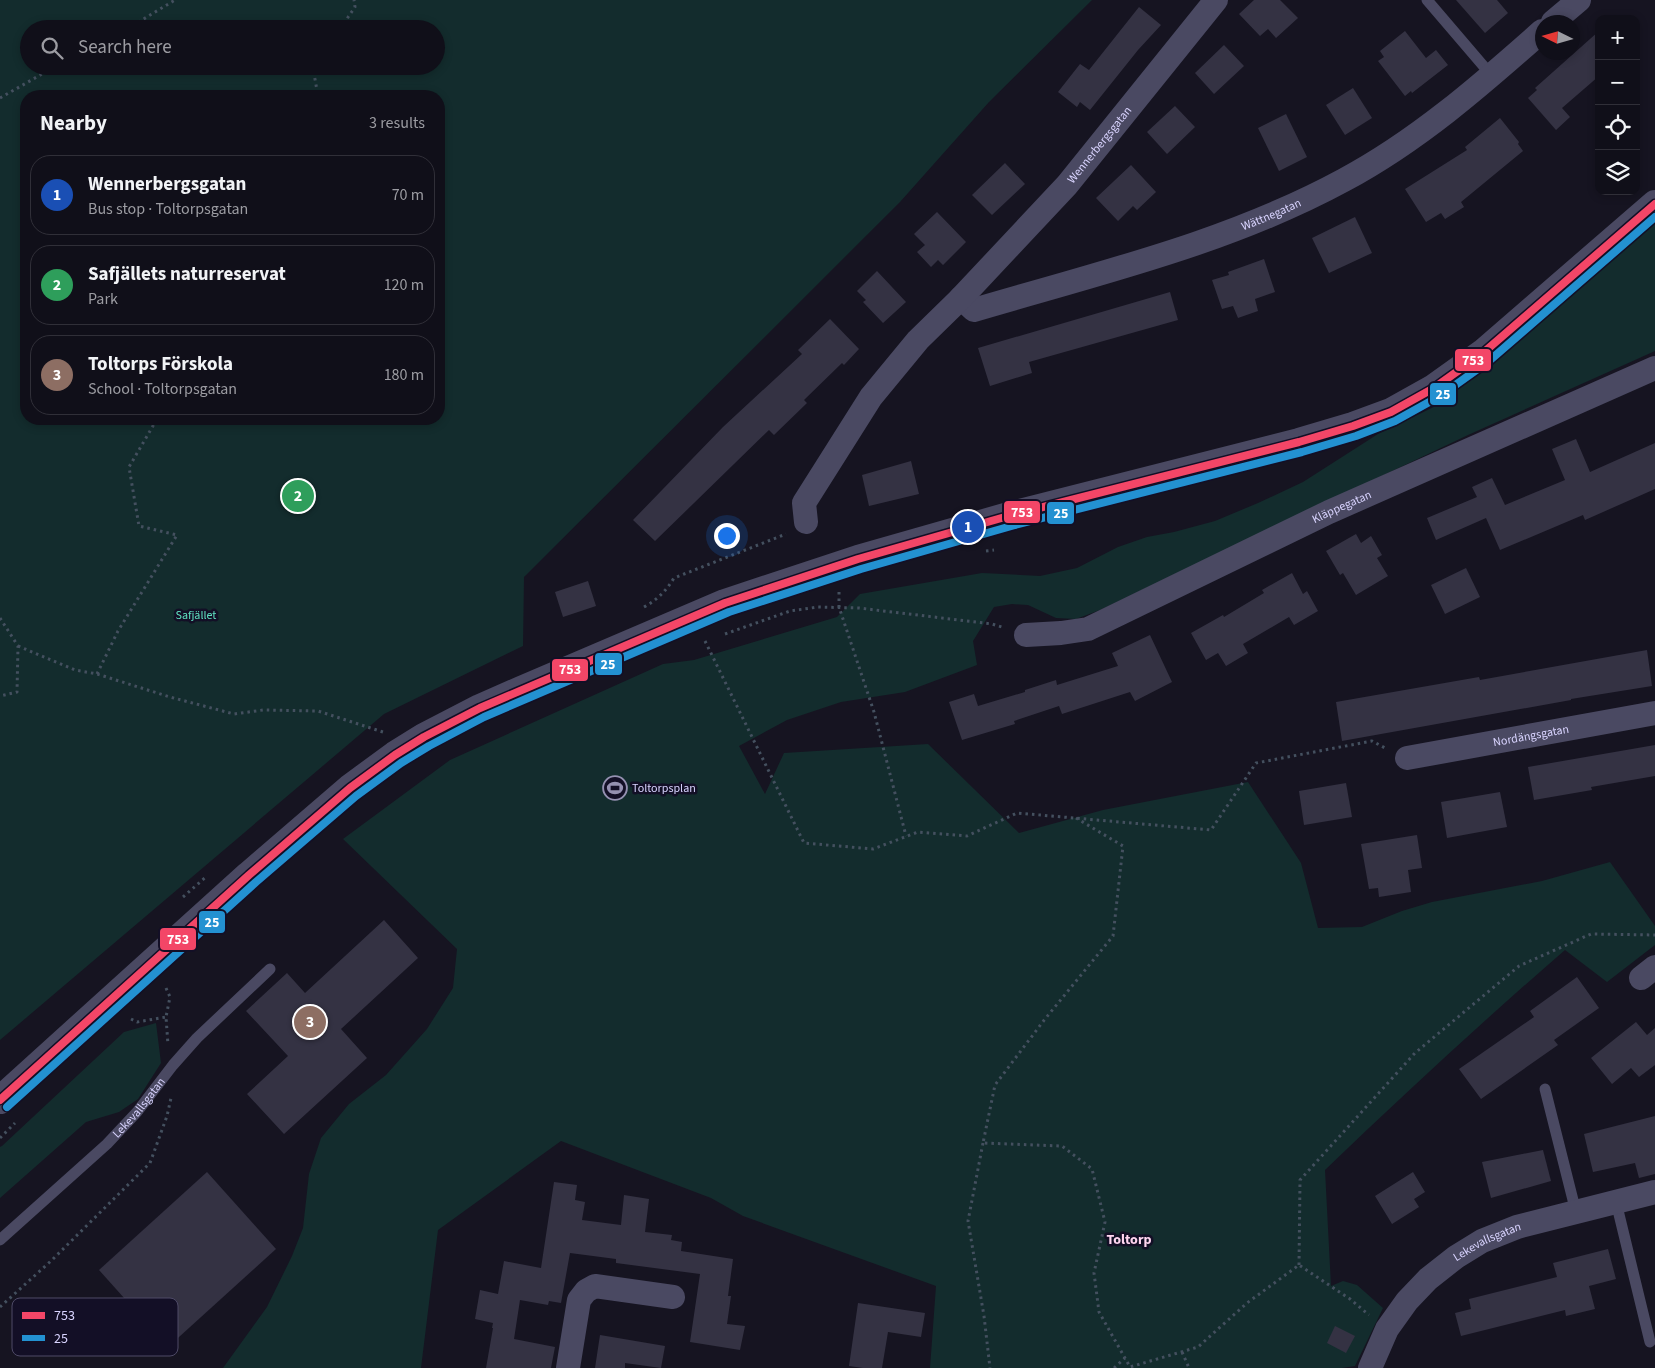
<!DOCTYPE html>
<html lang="en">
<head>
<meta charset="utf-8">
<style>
	:root { --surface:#100f19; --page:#1e1d26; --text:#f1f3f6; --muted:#9c9ca2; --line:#302f38; --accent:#9591b1 }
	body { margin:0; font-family:"Source Sans 3",sans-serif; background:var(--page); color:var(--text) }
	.controls { position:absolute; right:15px; top:15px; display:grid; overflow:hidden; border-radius:10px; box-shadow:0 2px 8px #0003 }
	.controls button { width:45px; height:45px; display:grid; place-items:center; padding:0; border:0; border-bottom:1px solid var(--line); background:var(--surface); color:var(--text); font:25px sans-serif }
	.compass { position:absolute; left:1535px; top:15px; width:45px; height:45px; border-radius:50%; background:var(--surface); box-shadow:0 2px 8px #0003; rotate:275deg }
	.you { position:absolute; left:726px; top:535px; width:18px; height:18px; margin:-12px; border:4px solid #fff; border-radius:50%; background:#1a73e8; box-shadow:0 0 0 8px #1a73e833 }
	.badge { display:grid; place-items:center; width:32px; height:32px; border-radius:50%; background:var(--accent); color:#fff; font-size:16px; font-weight:700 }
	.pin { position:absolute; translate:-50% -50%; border:2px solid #fff; box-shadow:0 1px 5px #0006 }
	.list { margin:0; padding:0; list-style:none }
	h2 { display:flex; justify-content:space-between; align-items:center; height:65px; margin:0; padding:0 20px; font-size:21px }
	h2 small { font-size:16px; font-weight:400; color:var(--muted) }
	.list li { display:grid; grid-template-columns:32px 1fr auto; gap:15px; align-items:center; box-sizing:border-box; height:80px; margin:0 10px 10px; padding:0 10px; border:1px solid var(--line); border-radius:20px }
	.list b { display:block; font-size:19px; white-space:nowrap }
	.list p { margin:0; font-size:16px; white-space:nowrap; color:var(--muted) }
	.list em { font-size:16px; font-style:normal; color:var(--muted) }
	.icon { flex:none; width:28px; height:28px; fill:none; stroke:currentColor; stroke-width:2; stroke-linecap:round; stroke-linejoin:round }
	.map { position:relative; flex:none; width:1655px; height:1368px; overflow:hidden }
	.search { position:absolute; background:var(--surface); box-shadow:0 2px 8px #0003; left:20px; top:20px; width:425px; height:55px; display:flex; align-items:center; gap:12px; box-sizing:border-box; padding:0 18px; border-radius:28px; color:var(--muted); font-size:19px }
	.panel { position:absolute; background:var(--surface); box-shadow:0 2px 8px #0003; left:20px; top:90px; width:425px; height:335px; border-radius:20px }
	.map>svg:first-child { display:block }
</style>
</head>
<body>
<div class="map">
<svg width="1655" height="1368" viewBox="0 0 1655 1368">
	<rect width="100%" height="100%" fill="#161421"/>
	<g fill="#132c2d" fill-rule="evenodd">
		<path d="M0 0H1092L989 102 900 202 524 577 523 646 384 714 0 1040ZM29 29H436V66H29ZM439 96V419H26V96Z"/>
		<path d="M1655 222V351L1468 435 1100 610 1076 619 1056 618 1028 605 1012 604 994 607 973 641 977 665 905 692 841 702 787 720 739 746 765 794 784 753 928 744 1019 833 1103 810 1248 782 1301 863 1318 928 1362 927 1402 911 1432 902 1542 881 1610 862 1655 926V945L1607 982 1565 950C1483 1021 1403 1095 1325 1170L1331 1286 1343 1281 1357 1285 1383 1308 1355 1366 1342 1368H930L936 1286 743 1216 711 1198 561 1141 438 1230 421 1368H223L267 1307 292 1256 303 1228 309 1174 321 1138 349 1104 386 1075 427 1029 453 988 457 949 343 839 450 760 663 664 694 660 837 617 860 594 982 573 1040 576 1077 568 1118 547 1147 537 1174 532 1215 521 1258 503 1303 482 1378 434 1440 404Z"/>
		<path d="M156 1023 161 1063 138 1099 119 1112 86 1122 0 1198V1147L2 1146 124 1032Z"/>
	</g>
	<g fill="#343243">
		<path d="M1254 0H1280L1298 18 1276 38 1268 29 1260 36 1239 14Z"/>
		<path d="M1456 0H1497L1508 13 1485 33Z"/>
		<path d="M1139 7 1161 25 1138 50 1090 110 1080 102 1077 107 1058 92 1080 64 1089 70Z"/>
		<path d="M1405 31 1426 58 1436 50 1448 65 1412 93 1411 91 1405 96 1378 61 1384 57 1380 51Z"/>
		<path d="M1599 31V76L1562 108 1570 117 1556 130 1528 98 1537 90 1535 88Z"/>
		<path d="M1224 45 1244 66 1214 94 1195 73Z"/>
		<path d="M1353 88 1372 118 1345 135 1326 105Z"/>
		<path d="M1175 106 1195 127 1167 154 1147 132Z"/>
		<path d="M1286 114 1307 157 1279 171 1258 128Z"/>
		<path d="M1500 118 1519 142 1518 144 1523 151 1461 202 1464 207 1445 219 1441 213 1426 222 1405 189 1467 150 1465 147Z"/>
		<path d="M1005 163 1025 184 992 215 972 195Z"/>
		<path d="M1131 165 1156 192 1137 210 1133 206 1118 221 1096 198Z"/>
		<path d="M937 212 966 242 943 265 938 260 931 267 917 252 925 245 914 234Z"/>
		<path d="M1355 217 1372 253 1329 273 1312 238Z"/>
		<path d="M1264 259 1275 292 1255 299 1258 311 1238 318 1233 306 1222 309 1212 280 1229 275 1228 272Z"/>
		<path d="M877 271 906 302 883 323 863 302 866 300 857 291Z"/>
		<path d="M1170 292 1178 320 1029 362 1032 373 990 386 978 348Z"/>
		<path d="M830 319 859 349 844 365 842 363 804 400 807 403 774 435 769 430 655 541 633 520 723 427 802 354 798 350Z"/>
		<path d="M1576 439 1590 472 1655 443V489L1585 520 1583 515 1500 550 1486 518 1436 540 1427 518 1477 497 1472 487 1492 478 1505 505 1565 480 1552 449Z"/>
		<path d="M911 461 919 494 869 506 862 475Z"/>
		<path d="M1356 534 1361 543 1371 536 1382 555 1377 558 1388 576 1356 595 1343 573 1340 575 1326 551Z"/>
		<path d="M1466 568 1480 597 1445 614 1431 585Z"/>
		<path d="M1292 573 1303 594 1307 591 1318 611 1294 625 1289 617 1243 644 1248 653 1226 666 1218 653 1206 660 1191 633 1223 615 1224 617 1264 593 1262 590Z"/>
		<path d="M588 581 596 606 563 617 555 592Z"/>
		<path d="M1150 635 1172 682 1135 701 1130 692 1062 714 1059 706 1014 721 1015 724 962 740 949 702 974 694 978 706 1025 692V690L1056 680 1057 685 1118 666 1112 653Z"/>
		<path d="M1647 650 1652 686 1571 699V700L1342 741 1336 702 1479 677 1480 680Z"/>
		<path d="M1655 745V776L1591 787 1592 790 1534 800 1528 767Z"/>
		<path d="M1346 783 1352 817 1304 825 1299 791Z"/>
		<path d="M1500 792 1507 827 1447 838 1441 802Z"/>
		<path d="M1417 835 1422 868 1408 870 1411 892 1379 897 1378 888 1369 889 1361 844Z"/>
		<path d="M384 920 418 958 341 1029 367 1058 284 1134 247 1094 288 1056 246 1011 287 973 305 993Z"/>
		<path d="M1577 977 1599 1008 1554 1040 1558 1045 1481 1099 1459 1069 1534 1017 1530 1011Z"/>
		<path d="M1636 1022 1647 1035 1655 1028V1065L1639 1077 1631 1068 1612 1084 1591 1058Z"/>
		<path d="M1655 1116V1174L1639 1178 1635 1163 1593 1172 1584 1134Z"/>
		<path d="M1543 1150 1551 1181 1491 1198 1482 1162Z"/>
		<path d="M207 1172 276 1249 168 1347 99 1270Z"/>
		<path d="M1413 1172 1425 1192 1414 1199 1419 1207 1392 1224 1375 1196Z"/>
		<path d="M554 1182 577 1185 575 1200 585 1202 582 1220 621 1225 624 1195 649 1199 645 1232 672 1235 671 1240 682 1242 681 1251 733 1259 728 1296H731L727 1324 745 1326 740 1350 690 1342 700 1274 616 1263V1259L570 1253 561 1303 549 1301 548 1305 520 1300 514 1339 555 1347 551 1368H486L493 1328H492L493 1323 475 1319 480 1290 498 1294 504 1261 541 1268Z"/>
		<path d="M1608 1249 1616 1279 1589 1286 1595 1309 1566 1316 1565 1310 1461 1336 1455 1313 1471 1309 1469 1299 1557 1277 1553 1263Z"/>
		<path d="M858 1303 925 1313 921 1337 888 1332 882 1368H863L849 1366Z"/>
		<path d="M1335 1326 1355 1336 1346 1353 1327 1343Z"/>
		<path d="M600 1335 665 1346 661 1368 625 1363V1368H595Z"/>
	</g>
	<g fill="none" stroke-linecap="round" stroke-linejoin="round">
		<g stroke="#44505f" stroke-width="3" stroke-dasharray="2.5 4" stroke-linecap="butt">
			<path d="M127 29 175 0"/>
			<path d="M340 29 355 7 354 0"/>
			<path d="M315 66 313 68 318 96"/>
			<path d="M0 98 56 66"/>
			<path d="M986 551 994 550"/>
			<path d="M839 592V607L874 712 906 836"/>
			<path d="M644 607C657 600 666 591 674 578L786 534"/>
			<path d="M0 618 18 646 17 692 0 696"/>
			<path d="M725 634 790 611 818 607 859 608 992 624 1005 628"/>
			<path d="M705 641 804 843 873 849 918 832 967 836 1017 813 1211 830 1256 763 1372 741 1387 749"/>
			<path d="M18 646 75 670 97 674 170 697 234 714 263 710 318 711 383 732"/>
			<path d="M97 674 118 631 177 535 139 526 129 467 157 419"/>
			<path d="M1076 818 1123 846 1113 936 1045 1019 995 1085 983 1143 1062 1146 1092 1169 1105 1222 1094 1273 1099 1312 1130 1367 1198 1347 1247 1303 1299 1265 1350 1299 1369 1315"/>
			<path d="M183 897 207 876"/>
			<path d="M166 988 170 997 166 1017 168 1045"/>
			<path d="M131 1019 137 1022 166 1017"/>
			<path d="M0 1138 15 1123"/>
			<path d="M983 1143 968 1221 984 1316 990 1368"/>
			<path d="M1299 1265 1300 1180 1415 1053 1519 966 1591 934 1655 935"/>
			<path d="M0 1307 52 1260 150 1163 167 1116 171 1098"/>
			<path d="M1182 1352 1189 1368"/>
			<path d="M1114 1368 1125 1358"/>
		</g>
		<g stroke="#4a4962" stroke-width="11">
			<path d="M1427 0 1492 76"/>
			<path d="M1545 1089 1576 1212"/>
			<path d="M1616 1202 1650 1342"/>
			<path id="s1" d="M0 1240 107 1144 137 1112 173 1065 197 1038 270 969"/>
		</g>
		<g stroke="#4a4962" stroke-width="24">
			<path d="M1553 22 1579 0"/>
			<path id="s2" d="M961 298 974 310C1099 273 1228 243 1344 180 1417 141 1480 86 1542 31"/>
			<path id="s3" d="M806 522 804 503 871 397 918 340 961 298 1067 185 1216 0"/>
			<path id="s4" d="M1026 635 1061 633 1088 629 1329 512 1655 368"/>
			<path id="s5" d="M1407 758 1655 713"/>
			<path d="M1641 978 1655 967"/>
			<path d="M568 1368 579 1300 586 1291 595 1286 673 1297"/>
			<path id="s6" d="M1370 1368 1387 1329 1407 1301 1428 1279 1456 1257 1482 1241 1517 1227 1655 1192"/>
		</g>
		<path stroke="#4a4962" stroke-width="28" d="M0 1100 249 875 350 788 395 755 424 737 480 708 521 690 725 603 858 559 1012 515 1299 442 1353 426 1391 412 1434 388 1483 353 1655 204"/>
		<g stroke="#130f26" stroke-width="11">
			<path id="bus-1" d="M0 1100 249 875 350 788 395 755 424 737 480 708 725 603 858 559 1012 515 1299 442 1353 426 1391 412 1434 388 1483 353 1655 204"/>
		</g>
		<g stroke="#130f26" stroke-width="11">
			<path id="bus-2" d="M7 1107 256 882 356 796 401 763 429 746 484 717 729 612 861 569 1015 525 1302 452 1356 436 1395 421 1440 396 1489 361 1655 217"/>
		</g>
		<use href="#bus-1" stroke="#f34667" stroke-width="8"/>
		<use href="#bus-2" stroke="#2391d1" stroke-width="8"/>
	</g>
	<defs>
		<g id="stadium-ring" transform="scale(1.25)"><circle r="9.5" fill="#130f26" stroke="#9591b1" stroke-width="1.5"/><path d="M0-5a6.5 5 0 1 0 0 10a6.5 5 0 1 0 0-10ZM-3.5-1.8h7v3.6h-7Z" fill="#9591b1"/></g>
	</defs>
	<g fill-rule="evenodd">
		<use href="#stadium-ring" x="615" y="788"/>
	</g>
	<g text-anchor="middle" stroke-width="5" stroke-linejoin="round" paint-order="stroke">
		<g font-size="12" fill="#d9d4ff" stroke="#130f26">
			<text dy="4" stroke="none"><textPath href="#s3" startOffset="485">Wennerbergsgatan</textPath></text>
			<text dy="4" stroke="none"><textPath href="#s2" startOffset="330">Wättnegatan</textPath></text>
			<text dy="4" stroke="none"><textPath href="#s4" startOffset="344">Kläppegatan</textPath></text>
			<text dy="4" stroke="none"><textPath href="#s5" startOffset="126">Nordängsgatan</textPath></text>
			<text dy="4" stroke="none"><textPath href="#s1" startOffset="192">Lekevallsgatan</textPath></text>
			<text dy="4" stroke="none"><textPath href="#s6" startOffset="178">Lekevallsgatan</textPath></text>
		</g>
		<g font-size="12" fill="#5fe0c0" stroke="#130f26">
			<text x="196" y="619">Safjället</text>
		</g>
		<g font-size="12" fill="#d9d4ff" stroke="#130f26" text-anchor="start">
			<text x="632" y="792">Toltorpsplan</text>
		</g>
		<g font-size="14" font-weight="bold" fill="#ffd6f0" stroke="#130f26">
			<text x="1129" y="1244">Toltorp</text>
		</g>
	</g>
	<rect x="12" y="1298" width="166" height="58" rx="8" fill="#130f26" stroke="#4e4a67" stroke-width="1"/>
	<rect x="22" y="1312" width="23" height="7" fill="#f34667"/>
	<rect x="22" y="1335" width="23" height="6" fill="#2391d1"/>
	<g font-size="14" fill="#d9d4ff">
		<text x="54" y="1320">753</text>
		<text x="54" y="1343">25</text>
	</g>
	<g stroke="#130f26" stroke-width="2">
		<rect x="1454" y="348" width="38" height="24" rx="5" fill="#f34667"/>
		<rect x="1429" y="382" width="28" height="24" rx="5" fill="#2391d1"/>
		<rect x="1003" y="500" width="38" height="24" rx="5" fill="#f34667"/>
		<rect x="1046" y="501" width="29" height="24" rx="5" fill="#2391d1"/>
		<rect x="594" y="652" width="29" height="24" rx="5" fill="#2391d1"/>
		<rect x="551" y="658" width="38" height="24" rx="5" fill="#f34667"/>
		<rect x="198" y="910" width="28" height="24" rx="5" fill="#2391d1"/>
		<rect x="159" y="927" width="38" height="24" rx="5" fill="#f34667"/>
	</g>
	<g font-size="14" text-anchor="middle" font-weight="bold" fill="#fff">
		<text x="1473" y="365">753</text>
		<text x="1443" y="399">25</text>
		<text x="1022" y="517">753</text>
		<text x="1061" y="518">25</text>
		<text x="608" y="669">25</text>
		<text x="570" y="674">753</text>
		<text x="212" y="927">25</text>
		<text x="178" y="944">753</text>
	</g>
</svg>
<div class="controls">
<button>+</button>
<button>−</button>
<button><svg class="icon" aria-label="locate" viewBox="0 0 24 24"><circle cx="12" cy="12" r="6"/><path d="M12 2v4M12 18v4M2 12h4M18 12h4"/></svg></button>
<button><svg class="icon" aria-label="layers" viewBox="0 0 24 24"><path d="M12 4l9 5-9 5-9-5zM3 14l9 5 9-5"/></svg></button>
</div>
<svg class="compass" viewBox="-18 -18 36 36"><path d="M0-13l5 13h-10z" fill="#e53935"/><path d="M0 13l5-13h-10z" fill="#9c9ca2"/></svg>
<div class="you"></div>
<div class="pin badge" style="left:968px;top:527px;background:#1a4fb4">1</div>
<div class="pin badge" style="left:298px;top:496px;background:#2e9e5b">2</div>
<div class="pin badge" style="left:310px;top:1022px;background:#8d6e63">3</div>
<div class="search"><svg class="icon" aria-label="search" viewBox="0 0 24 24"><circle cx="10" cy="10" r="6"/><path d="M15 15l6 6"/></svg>Search here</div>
<section class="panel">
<h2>Nearby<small>3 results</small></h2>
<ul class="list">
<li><span class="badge" style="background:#1a4fb4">1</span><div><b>Wennerbergsgatan</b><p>Bus stop · Toltorpsgatan</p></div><em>70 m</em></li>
<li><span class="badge" style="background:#2e9e5b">2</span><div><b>Safjällets naturreservat</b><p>Park</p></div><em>120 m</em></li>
<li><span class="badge" style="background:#8d6e63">3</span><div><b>Toltorps Förskola</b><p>School · Toltorpsgatan</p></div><em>180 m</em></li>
</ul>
</section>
</div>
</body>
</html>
